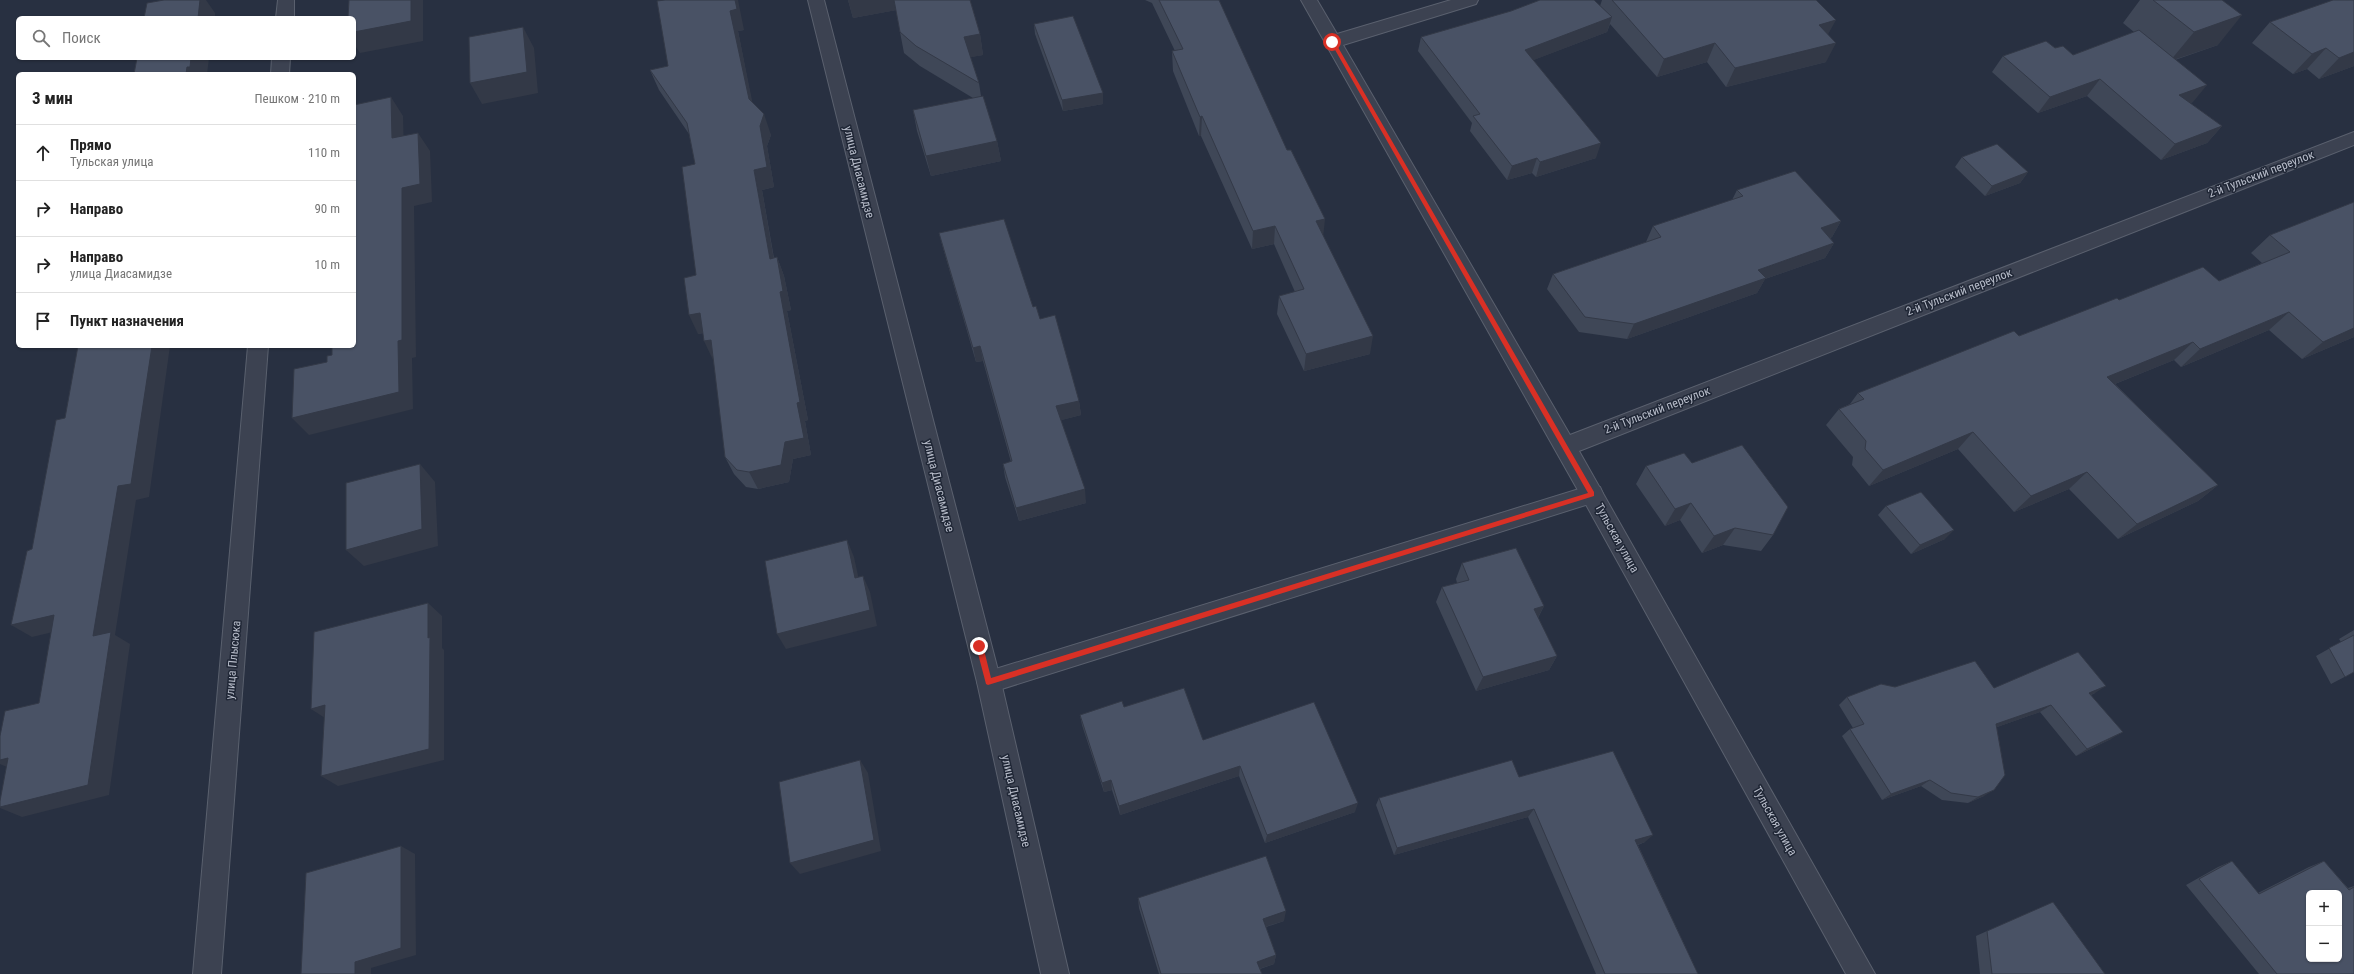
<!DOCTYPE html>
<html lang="ru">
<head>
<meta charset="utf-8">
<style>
	:root { --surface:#fff; --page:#f2f2f2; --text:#222; --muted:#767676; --line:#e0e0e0 }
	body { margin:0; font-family:"Roboto Condensed",sans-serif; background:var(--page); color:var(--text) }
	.controls { position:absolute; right:12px; bottom:12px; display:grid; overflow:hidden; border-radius:6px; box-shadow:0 1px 3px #0004 }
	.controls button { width:36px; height:36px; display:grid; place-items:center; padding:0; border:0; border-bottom:1px solid var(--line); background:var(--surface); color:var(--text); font:20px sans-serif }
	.stop { position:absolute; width:12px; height:12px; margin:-9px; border:3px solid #d93025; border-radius:50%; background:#fff }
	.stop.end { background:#d93025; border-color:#fff; box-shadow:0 1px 4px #0008 }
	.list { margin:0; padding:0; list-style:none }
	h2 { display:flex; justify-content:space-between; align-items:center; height:52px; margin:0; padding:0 16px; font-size:17px }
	h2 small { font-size:13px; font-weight:400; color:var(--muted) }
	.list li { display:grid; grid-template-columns:26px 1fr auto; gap:12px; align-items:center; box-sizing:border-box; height:56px; padding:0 16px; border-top:1px solid var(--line) }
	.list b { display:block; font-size:15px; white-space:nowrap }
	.list p { margin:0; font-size:13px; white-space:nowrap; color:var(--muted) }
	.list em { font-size:13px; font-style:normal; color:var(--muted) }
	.icon { flex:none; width:22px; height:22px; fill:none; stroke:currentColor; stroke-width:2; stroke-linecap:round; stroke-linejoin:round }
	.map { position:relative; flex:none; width:2354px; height:974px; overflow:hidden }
	.search { position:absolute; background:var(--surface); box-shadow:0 1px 3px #0004; left:16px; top:16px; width:340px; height:44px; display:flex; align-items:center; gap:10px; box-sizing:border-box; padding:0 14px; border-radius:6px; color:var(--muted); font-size:15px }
	.panel { position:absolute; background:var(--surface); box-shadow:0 1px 3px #0004; left:16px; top:72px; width:340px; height:276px; border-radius:6px }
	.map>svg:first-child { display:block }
</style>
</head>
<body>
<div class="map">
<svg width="2354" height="974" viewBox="0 0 2354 974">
	<rect width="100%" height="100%" fill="#283041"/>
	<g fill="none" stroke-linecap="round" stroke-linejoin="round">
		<g stroke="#5a606e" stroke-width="2">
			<path id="service" d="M1592 485 1600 487 1603 494 1600 501 1592 503 989 693 980 690 977 682 980 674 989 671Z"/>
		</g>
		<g stroke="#5a606e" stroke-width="2">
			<g id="minor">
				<path d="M278 0H294V18H276Z"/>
				<path d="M808 0H824L1001 682 1069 974H1041L977 682Z"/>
				<path d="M1301 0H1317L1337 34 1451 0H1478L1476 4 1343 45 1570 435 2354 132V145L1579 451 1875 974H1846L1584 501Z"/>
				<path d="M272 58H290L289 74H271Z"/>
				<path d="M248 346H268L221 974H193Z"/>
			</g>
		</g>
		<use href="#service" fill="#3c4251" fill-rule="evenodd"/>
		<use href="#minor" fill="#3c4251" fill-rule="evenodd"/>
	</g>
	<g fill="#3f4757">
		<path d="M665 0 744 30 738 31 752 103 771 135 767 146 774 187 762 190 774 258 777 257 784 276 791 310 787 311 808 420 805 421 811 455 793 459 789 482 758 489 746 487 734 474 725 457 714 360 703 333 698 334 696 275 695 164 689 134 659 90 650 70 668 66Z"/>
		<path d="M848 0H970L980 34 983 55 970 57 979 83 981 96 997 141 1001 161 931 176 917 131 913 110 973 98 920 66 904 53 900 32 896 10 853 18Z"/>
		<path d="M1145 0H1219L1323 236 1370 354 1304 371 1277 314 1279 296 1295 292 1274 244 1252 249 1201 136H1199L1173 71 1172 51H1175L1152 3Z"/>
		<path d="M1602 0H1612L1828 34 1826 62 1726 87 1707 62 1657 77 1610 24 1607 32 1533 60 1596 158 1536 177 1532 173 1507 180 1470 131 1472 123 1418 51 1421 37 1600 6Z"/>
		<path d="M2140 0H2222L2218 45 2175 60 2193 102 2190 103 2222 126 2207 143 2161 160 2087 96 2038 113 1992 72 2003 56 2055 48 2073 55 2134 32 2123 23Z"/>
		<path d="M2354 0V66L2319 79 2307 69 2293 74 2252 43 2270 22Z"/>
		<path d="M1034 24 1103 93V104L1063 111 1035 34Z"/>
		<path d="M1962 157 2028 172 2020 183 1985 196 1955 167Z"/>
		<path d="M1737 190 1841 221 1832 237 1830 238 1834 243 1825 258 1765 279 1757 293 1627 339 1579 332 1547 289 1553 274 1646 242 1653 226 1732 200Z"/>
		<path d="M2354 202V337L2302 359 2269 330 2181 367 2174 360 2115 384 2218 485 2198 501 2118 539 2069 489 2014 512 1958 449 1869 486 1852 465 1853 457 1826 425 1839 409 1850 404 1858 393 2119 300 2219 281 2262 263 2251 253 2270 235Z"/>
		<path d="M939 233 1033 307 1040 319 1079 401 1081 415 1061 420 1086 503 1019 521 1005 477 1003 464 1011 462 983 361 976 362 943 248Z"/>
		<path d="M1692 463 1773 535 1761 551 1723 545 1702 553 1680 520 1665 526 1636 484 1646 466Z"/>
		<path d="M1886 506 1945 539 1911 554 1878 515Z"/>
		<path d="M1462 563 1544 606 1538 618 1557 656 1549 670 1476 691 1436 602 1442 587 1457 583 1456 579Z"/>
		<path d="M2354 630V672L2331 684 2316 656 2341 642 2339 639Z"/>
		<path d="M1994 688 2095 693 2091 695 2111 739 2076 756 2040 712 1997 727 1984 796 1968 803 1942 800 1921 786 1882 800 1842 736 1850 729 1853 728 1839 705 1847 697Z"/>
		<path d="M1124 707 1203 740 1355 812 1265 843 1239 776 1120 815 1112 790 1104 792 1082 725 1080 715Z"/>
		<path d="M1519 777 1645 842 1638 845 1698 974H1596L1528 817 1394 855 1376 805 1379 798Z"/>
		<path d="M2232 861 2258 893 2309 867 2324 861 2348 888 2354 886V974H2259L2186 885 2218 867Z"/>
		<path d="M1138 898 1284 921 1266 927 1276 955 1274 964 1260 969 1262 974H1159L1139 908Z"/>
		<path d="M1987 931 2105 974H1980L1976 936Z"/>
	</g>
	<g fill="#333947">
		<path d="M200 0H206L215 13V18H198Z"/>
		<path d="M411 0H423V41L360 53 354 44V32Z"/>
		<path d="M735 0H738L744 30 738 31 756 120 749 99 730 11Z"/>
		<path d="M848 0H895L897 10 853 18Z"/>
		<path d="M2242 15 2218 45 2170 61 2194 32Z"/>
		<path d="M1612 17 1607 32 1521 65 1525 50Z"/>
		<path d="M1836 20 1826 38 1819 25Z"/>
		<path d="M523 27 534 48 538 93 482 104 470 83Z"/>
		<path d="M980 34 983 55 967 58 964 37Z"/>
		<path d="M1715 43 1707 62 1657 77 1664 59Z"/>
		<path d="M1836 43 1826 62 1726 87 1735 68Z"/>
		<path d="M2326 48 2307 69 2293 74 2312 54Z"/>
		<path d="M2354 52V66L2319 79 2339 58Z"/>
		<path d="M191 58H209L207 74H186L187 67Z"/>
		<path d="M2100 79 2087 96 2038 113 2050 97Z"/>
		<path d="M2207 85 2193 102 2165 112 2179 95Z"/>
		<path d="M1103 93V104L1063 111 1062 100Z"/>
		<path d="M391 97 403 116 404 157 392 138Z"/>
		<path d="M764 114 771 135 767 146 774 187 762 190 777 278 770 259 754 170 760 126Z"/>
		<path d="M1202 116 1201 136H1199L1200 117Z"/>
		<path d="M2222 126 2207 143 2161 160 2175 144Z"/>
		<path d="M418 133 430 151 432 202 414 206 416 357 412 358 413 409 309 435 292 418 398 341 402 188Z"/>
		<path d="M997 141 1001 161 931 176 926 156Z"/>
		<path d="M1601 143 1596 158 1536 177 1540 162Z"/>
		<path d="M1537 158 1532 173 1507 180 1512 166Z"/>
		<path d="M2028 172 2020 183 1985 196 1992 186Z"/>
		<path d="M1325 219 1323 238 1316 221Z"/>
		<path d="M1841 221 1832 237 1812 244 1821 228Z"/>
		<path d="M1275 226 1274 244 1252 249 1253 231Z"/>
		<path d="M1834 243 1825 258 1765 279 1757 293 1627 339 1634 324 1758 270Z"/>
		<path d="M777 257 784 276 791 310 787 311 808 420 805 421 811 455 793 459 789 482 758 489 749 472 785 442 797 403 780 292Z"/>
		<path d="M2289 312 2269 330 2181 367 2200 349Z"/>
		<path d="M700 313 709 332 698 334 689 315Z"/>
		<path d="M2354 328V337L2302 359 2323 342Z"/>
		<path d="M1373 336 1370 354 1304 371 1306 354Z"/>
		<path d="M711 340 713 360 704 341Z"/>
		<path d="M2193 342 2174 360 2090 394 2107 377Z"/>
		<path d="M152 346H170L149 497 136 500 115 635 130 644 109 795 22 817 0 808V807L118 486Z"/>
		<path d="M980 346 983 361 976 362 973 348Z"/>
		<path d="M1079 401 1081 415 1058 421 1056 406Z"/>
		<path d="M1973 432 1958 449 1869 486 1883 470Z"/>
		<path d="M420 464 435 482 438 546 364 566 346 550Z"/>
		<path d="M2087 472 2069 489 2014 512 2031 496Z"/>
		<path d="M2218 485 2198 501 2118 539 2137 524Z"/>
		<path d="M1085 489 1086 503 1019 521 1016 508Z"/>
		<path d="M1691 503 1680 520 1665 526 1675 509Z"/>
		<path d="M1735 528 1723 545 1702 553 1714 536Z"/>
		<path d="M1954 530 1945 539 1911 554 1920 545Z"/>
		<path d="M847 540 854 557 862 594 855 578Z"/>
		<path d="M863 576 870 592 877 626 786 649 777 634Z"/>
		<path d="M428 603 442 616V648L444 650V760L338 786 321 776 428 638Z"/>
		<path d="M1544 606 1536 621 1534 609Z"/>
		<path d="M54 615 74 627 32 637 11 625Z"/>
		<path d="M1557 656 1549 670 1476 691 1483 677Z"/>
		<path d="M2106 686 2095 693 2079 700 2089 693Z"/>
		<path d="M325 705 328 720 311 709Z"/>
		<path d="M2051 705 2040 712 1986 731 1996 724Z"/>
		<path d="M2123 732 2111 739 2076 756 2087 749Z"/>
		<path d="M8 758 18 772 0 764V760Z"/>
		<path d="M860 760 868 773 881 851 800 874 790 863Z"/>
		<path d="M1240 766 1239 776 1120 815 1119 806Z"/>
		<path d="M1111 780 1112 790 1104 792 1102 783Z"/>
		<path d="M1930 780 1921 786 1882 800 1891 794Z"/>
		<path d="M1994 790 1984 796 1968 803 1978 797Z"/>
		<path d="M1358 803 1355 812 1265 843 1267 835Z"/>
		<path d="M1534 809 1528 817 1394 855 1397 848Z"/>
		<path d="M1653 835 1645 842 1628 848 1635 840Z"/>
		<path d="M401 846 415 854 416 955 371 968V974H355V962Z"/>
		<path d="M1286 911 1284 921 1261 928 1263 919Z"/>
		<path d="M1276 955 1274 964 1255 970 1257 962Z"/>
	</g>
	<g fill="#495265" stroke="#333947" fill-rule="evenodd">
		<path d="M164 0H200L198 18H144L147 3Z"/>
		<path d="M349 0H411V21L354 32V18H348Z"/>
		<path d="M665 0H735L737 9 730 11 749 99 764 114 760 126 767 167 754 170 770 259 777 257 783 291 780 292 800 402 797 403 804 438 785 442 781 465 749 472 737 470 725 457 711 340 704 341 700 313 689 315 684 278 696 275 682 167 695 164 687 123 650 70 668 66 657 1Z"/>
		<path d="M894 0H970L980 34 964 37 979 83 916 46 900 32Z"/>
		<path d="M1159 0H1219L1287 150H1291L1325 219 1316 221 1373 336 1306 354 1279 296 1304 289 1275 226 1253 231 1202 116 1200 117 1172 51 1183 49Z"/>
		<path d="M1540 0H1594L1612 17 1525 50 1601 143 1540 162 1537 158 1512 166 1473 116 1480 114 1421 37 1511 11Z"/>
		<path d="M1612 0H1816L1836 20 1819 25 1836 43 1735 68 1715 43 1664 59Z"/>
		<path d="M2153 0H2222L2242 15 2194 32Z"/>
		<path d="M2333 0H2354V52L2339 58 2326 48 2312 54 2270 22Z"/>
		<path d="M1073 16 1103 93 1062 100 1034 24Z"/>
		<path d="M523 27 527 72 470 83 469 37Z"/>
		<path d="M2139 30 2207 85 2179 95 2222 126 2175 144 2100 79 2050 97 2003 56 2046 41 2055 48 2063 46 2073 55Z"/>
		<path d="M137 58H191L190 67H187L186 74H134Z"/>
		<path d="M983 96 997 141 926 156 913 110Z"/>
		<path d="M391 97 392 138 418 133 420 184 402 188V340L398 341 399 392 292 418 294 369 327 362V356L332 355V346H354V105Z"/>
		<path d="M1997 144 2028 172 1992 186 1962 157Z"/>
		<path d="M1795 171 1841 221 1821 228 1834 243 1758 270 1766 278 1634 324 1585 317 1553 274 1661 237 1653 226 1743 196 1737 190Z"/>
		<path d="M2354 202V328L2323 342 2289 312 2200 349 2193 342 2107 377 2218 485 2137 524 2087 472 2031 496 1973 432 1883 470 1865 449 1866 441 1839 409 1864 399 1858 393 2014 331 2019 336 2117 298 2119 300 2203 267 2219 281 2290 252 2270 235Z"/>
		<path d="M1004 219 1033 307 1036 306 1040 319 1055 315 1079 401 1056 406 1085 489 1016 508 1003 464 1012 461 980 346 973 348 939 233Z"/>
		<path d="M78 346H152L131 484 118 486 93 636 111 632 88 785 0 807V801L8 758 0 760V736L5 711 39 703 54 615 11 625 27 551 32 549 56 420 65 418Z"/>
		<path d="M1742 445 1788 507 1773 535 1735 528 1714 536 1691 503 1675 509 1646 466 1684 453 1692 463Z"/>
		<path d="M420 464 422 529 346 550V483Z"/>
		<path d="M1921 492 1954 530 1920 545 1886 506Z"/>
		<path d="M847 540 855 578 863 576 870 610 777 634 765 561Z"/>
		<path d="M1516 548 1544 606 1534 609 1557 656 1483 677 1442 587 1469 580 1462 563Z"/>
		<path d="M428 603V638L430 637 429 749 321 776 325 705 311 709 314 632Z"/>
		<path d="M2354 635V672L2345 677 2329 648Z"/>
		<path d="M2078 652 2106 686 2089 693 2123 732 2087 749 2051 705 1996 724 2005 775 1994 790 1978 797 1951 793 1930 780 1891 794 1850 729 1864 724 1847 697 1881 684 1895 687 1975 661 1994 688Z"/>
		<path d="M1184 688 1203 740 1314 702 1358 803 1267 835 1240 766 1119 806 1111 780 1102 783 1080 715 1122 701 1124 707Z"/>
		<path d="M1613 751 1653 835 1635 840 1698 974H1605L1534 809 1397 848 1379 798 1512 760 1519 777Z"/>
		<path d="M860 760 874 840 790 863 779 782Z"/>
		<path d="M401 846V948L355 962V974H301L306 873Z"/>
		<path d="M1266 856 1286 911 1263 919 1276 955 1257 962 1262 974H1161L1138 898Z"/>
		<path d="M2232 861 2259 894 2324 861 2349 890 2354 887V974H2277L2199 879ZM2309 893H2339V959H2309Z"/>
		<path d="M2053 902 2105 974H1992L1987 931Z"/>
	</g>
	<path fill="#d93025" d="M1330 41 1335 42 1594 492V496L988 685 986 684 976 646 979 642 983 646 991 678 1588 493Z"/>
	<g text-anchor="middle" stroke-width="3" stroke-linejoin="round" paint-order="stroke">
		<g font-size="12" fill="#b9becb" stroke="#202736">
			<text transform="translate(859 172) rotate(76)" y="4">улица Диасамидзе</text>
			<text transform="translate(2261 174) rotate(-21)" y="4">2-й Тульский переулок</text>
			<text transform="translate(1959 292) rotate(-21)" y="4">2-й Тульский переулок</text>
			<text transform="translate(1657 410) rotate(-21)" y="4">2-й Тульский переулок</text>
			<text transform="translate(939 486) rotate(76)" y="4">улица Диасамидзе</text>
			<text transform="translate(1617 538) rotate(61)" y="4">Тульская улица</text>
			<text transform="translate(233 660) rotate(-85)" y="4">улица Плысюка</text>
			<text transform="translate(1016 801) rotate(77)" y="4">улица Диасамидзе</text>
			<text transform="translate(1775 821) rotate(61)" y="4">Тульская улица</text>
		</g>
	</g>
</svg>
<div class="controls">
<button>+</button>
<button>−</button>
</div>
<div class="stop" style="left:1332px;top:42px"></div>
<div class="stop end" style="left:979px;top:646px"></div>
<div class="search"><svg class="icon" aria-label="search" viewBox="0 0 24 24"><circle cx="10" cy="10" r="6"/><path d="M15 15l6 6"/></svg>Поиск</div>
<section class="panel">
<h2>3 мин<small>Пешком · 210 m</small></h2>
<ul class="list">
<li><svg class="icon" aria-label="ahead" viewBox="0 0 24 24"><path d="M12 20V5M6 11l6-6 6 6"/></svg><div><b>Прямо</b><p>Тульская улица</p></div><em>110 m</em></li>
<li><svg class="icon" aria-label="right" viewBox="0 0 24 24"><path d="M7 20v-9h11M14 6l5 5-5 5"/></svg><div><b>Направо</b></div><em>90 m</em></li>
<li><svg class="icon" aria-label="right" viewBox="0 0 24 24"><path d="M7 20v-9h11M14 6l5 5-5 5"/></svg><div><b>Направо</b><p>улица Диасамидзе</p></div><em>10 m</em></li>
<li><svg class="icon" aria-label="arrive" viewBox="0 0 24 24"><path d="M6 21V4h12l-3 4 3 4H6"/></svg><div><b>Пункт назначения</b></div></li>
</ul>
</section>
</div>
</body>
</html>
